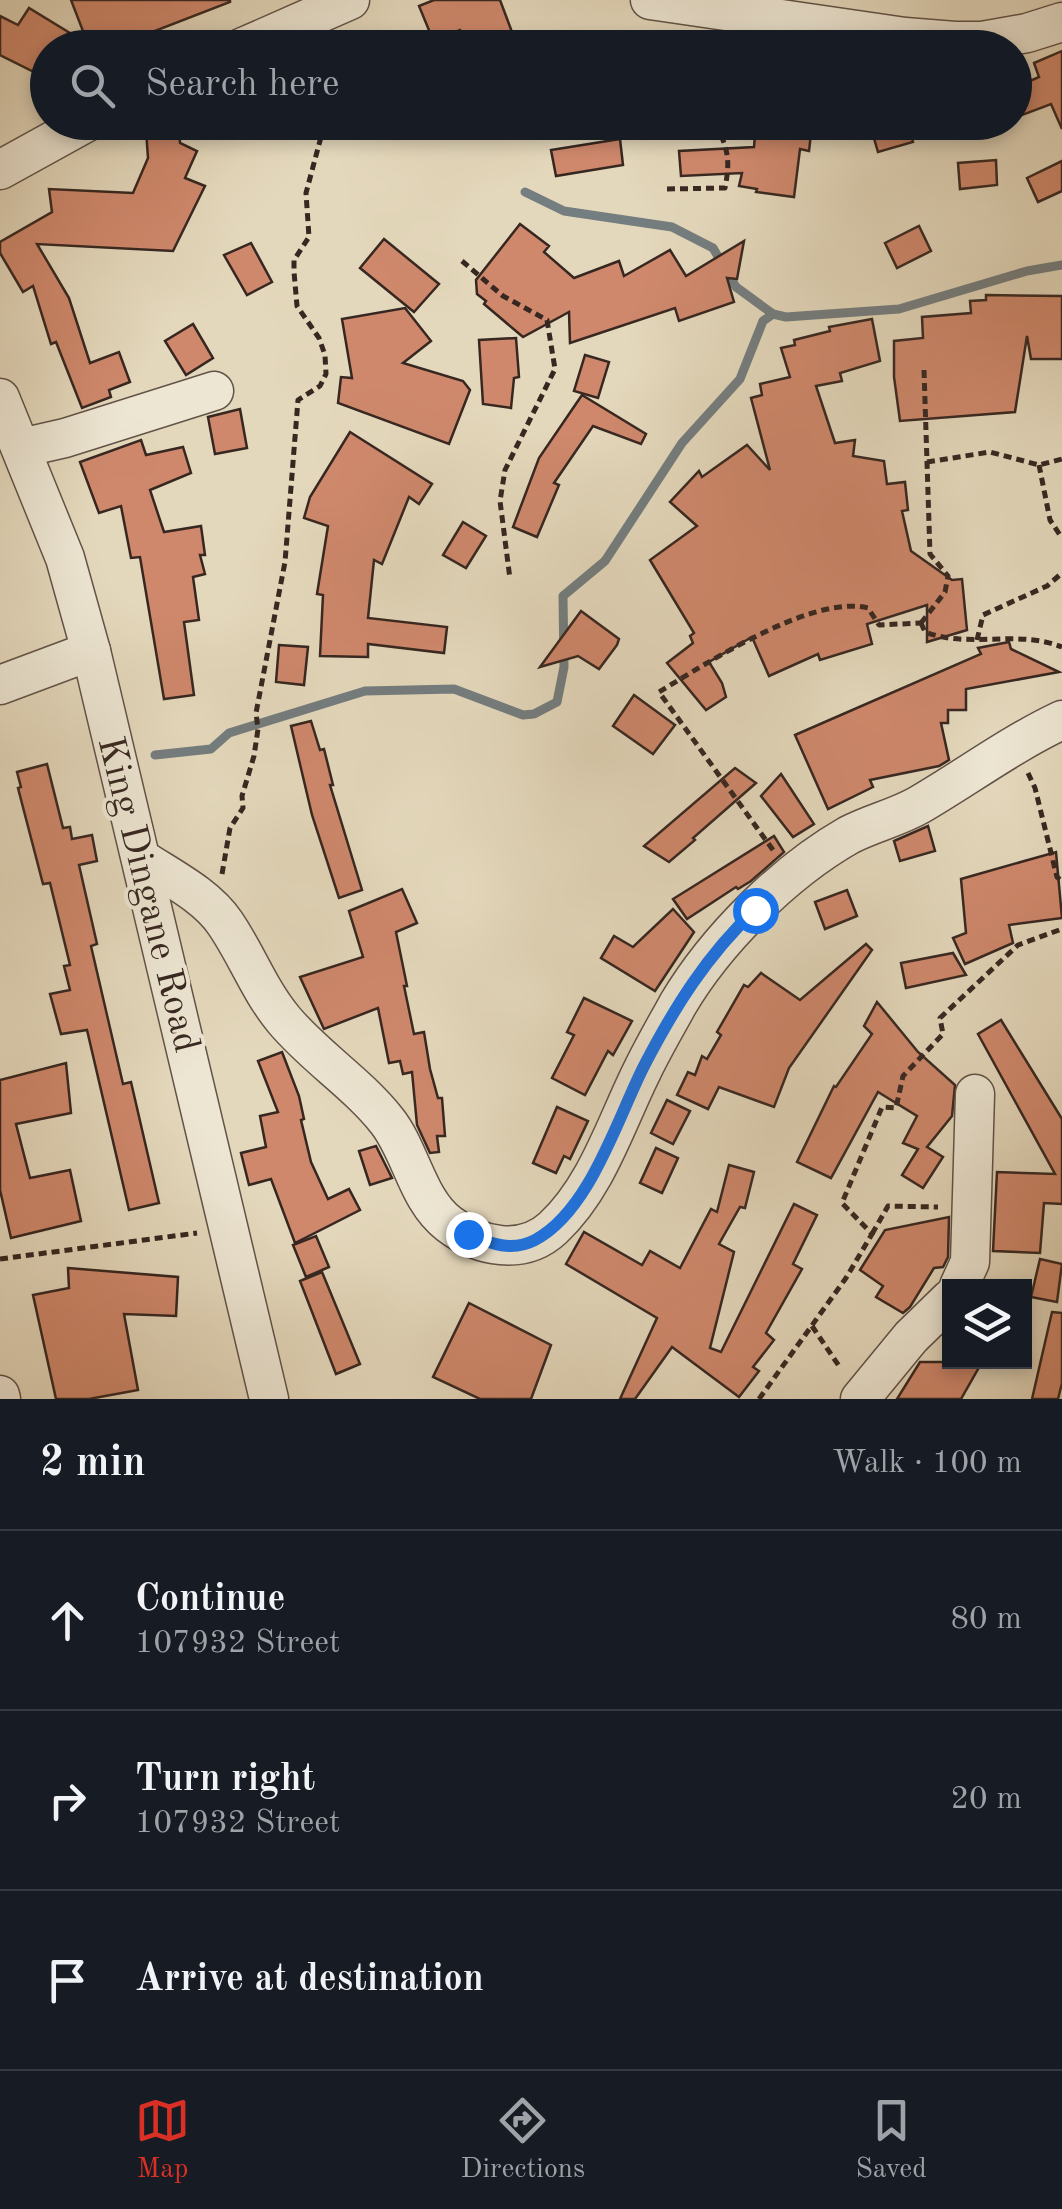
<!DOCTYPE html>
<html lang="en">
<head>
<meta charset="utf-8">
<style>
	:root { --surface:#171b24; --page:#242831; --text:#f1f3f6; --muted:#9ea1a6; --line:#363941; --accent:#d93025 }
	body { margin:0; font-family:"Old Standard TT",serif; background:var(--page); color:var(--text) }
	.controls { position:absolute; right:30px; bottom:30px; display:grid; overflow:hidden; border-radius:0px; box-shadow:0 5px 15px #0003 }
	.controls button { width:90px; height:90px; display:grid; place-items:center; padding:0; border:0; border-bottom:2px solid var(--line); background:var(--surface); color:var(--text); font:50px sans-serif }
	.stop { position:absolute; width:30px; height:30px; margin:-22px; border:8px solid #1a73e8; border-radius:50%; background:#fff }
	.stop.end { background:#1a73e8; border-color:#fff; box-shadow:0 2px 10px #0008 }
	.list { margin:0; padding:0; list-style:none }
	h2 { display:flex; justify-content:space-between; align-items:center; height:130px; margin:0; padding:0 40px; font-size:42px }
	h2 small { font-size:32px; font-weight:400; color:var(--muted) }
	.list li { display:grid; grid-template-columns:65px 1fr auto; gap:30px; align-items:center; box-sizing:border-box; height:180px; padding:0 40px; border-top:2px solid var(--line) }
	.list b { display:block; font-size:38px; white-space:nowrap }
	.list p { margin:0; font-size:32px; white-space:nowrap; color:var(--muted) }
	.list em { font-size:32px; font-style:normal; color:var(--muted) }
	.icon { flex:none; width:55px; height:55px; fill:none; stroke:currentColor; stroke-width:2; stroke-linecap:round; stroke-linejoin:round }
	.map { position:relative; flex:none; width:1062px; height:1399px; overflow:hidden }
	.search { position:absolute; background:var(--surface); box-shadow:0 5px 15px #0003; left:30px; right:30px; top:30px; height:110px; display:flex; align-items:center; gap:25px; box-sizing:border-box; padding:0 35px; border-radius:55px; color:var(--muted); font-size:38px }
	.sheet { height:670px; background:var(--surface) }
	nav { display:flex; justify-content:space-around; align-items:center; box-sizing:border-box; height:140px; border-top:2px solid var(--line); background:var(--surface); font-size:28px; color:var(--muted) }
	nav a { display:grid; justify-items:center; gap:5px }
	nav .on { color:var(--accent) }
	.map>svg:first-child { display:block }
</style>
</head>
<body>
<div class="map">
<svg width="1062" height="1399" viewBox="0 0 1062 1399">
	<rect width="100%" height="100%" fill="#e4d8bc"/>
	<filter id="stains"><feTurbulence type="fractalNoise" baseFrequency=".002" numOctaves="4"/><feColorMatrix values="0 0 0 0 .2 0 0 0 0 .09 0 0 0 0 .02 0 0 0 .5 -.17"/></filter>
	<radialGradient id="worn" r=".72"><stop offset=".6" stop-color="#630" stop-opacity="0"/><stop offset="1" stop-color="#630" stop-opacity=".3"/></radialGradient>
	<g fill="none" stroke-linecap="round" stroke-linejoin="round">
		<g stroke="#747d7f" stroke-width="9">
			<path d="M525 192 564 211 672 227 713 248 736 287 773 314 786 317 899 309 1027 271 1062 265"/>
			<path d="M155 755 211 749 229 733 365 691 454 689 523 715 534 714 557 702 564 667 563 596 605 561 682 443 740 379 763 321 773 314"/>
		</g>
	</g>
	<g fill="#cf886c" stroke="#372721" stroke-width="2.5">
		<path d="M71 0H230V2L111 48H48V79L0 55V16L18 25 29 8 88 44Z"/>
		<path d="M434 0H500L512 32 471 48H467L460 30 433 40 419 6Z"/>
		<path d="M1062 51V129L1051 104 1014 118V88L1039 77 1034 63Z"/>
		<path d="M756 122 812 125 809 151 800 149 794 197 756 192 757 189 739 186 742 173 681 176 679 151 754 147Z"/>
		<path d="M890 122H907L913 142 878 152 871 128Z"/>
		<path d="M179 128 180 143 197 151 185 178 205 186 173 251 37 244 69 298 90 363 119 352 130 382 109 390 111 397 82 408 56 342 51 344 33 286 23 292 0 253V242L52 212 49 189 133 193 148 158 146 130Z"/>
		<path d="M620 139 623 165 556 176 551 150Z"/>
		<path d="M996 160 997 185 960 189 958 163Z"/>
		<path d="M1062 161V191L1038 202 1027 178Z"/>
		<path d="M520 224 549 246 544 252 574 278 619 261 624 276 670 250 686 276 744 241 737 279 727 278 734 302 679 321 675 308 570 343 569 312 523 337 484 304 486 301 477 294 476 280Z"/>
		<path d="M919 226 931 251 897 268 885 243Z"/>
		<path d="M384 239 439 284 414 312 360 268Z"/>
		<path d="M251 243 272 282 247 295 224 255Z"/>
		<path d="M986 295 1062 296V359H1031L1027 336 1015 412 900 421 894 377V341L923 338 922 317 971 313 970 301 986 300Z"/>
		<path d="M405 308 431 341 403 363 463 381 470 390 449 444 338 403 341 377 352 378 342 319Z"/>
		<path d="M872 319 880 361 840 373 842 381 816 386 835 443 855 440 853 456 884 461 887 484 905 482 908 510 902 511 911 551 952 580 962 579 967 630 927 642V605L867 624 872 644 820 660 818 654 769 676 752 637 709 662 722 683 726 697 706 710 667 663 693 643 690 636 694 633 650 560 697 526 670 502 699 471 702 477 747 445 770 470 751 398 762 395 760 384 790 377 781 348 795 345 794 340 830 331 829 327Z"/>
		<path d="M193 324 213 358 186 375 165 341Z"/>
		<path d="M516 338 519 377 514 378 511 408 483 404 479 340Z"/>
		<path d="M585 355 609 362 598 398 574 391Z"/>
		<path d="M582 395 646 434 641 444 593 426 554 483 559 485 537 537 513 527 539 458Z"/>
		<path d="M240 409 247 448 215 454 208 417Z"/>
		<path d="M350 432 432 484 419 504 409 497 382 564 374 560 368 618 447 627 444 653 368 644V657L320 656 323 595 317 594 328 526 304 518 310 497Z"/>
		<path d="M141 440 146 455 183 447 191 473 150 490 164 532 201 526 205 555H200L205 574 193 577 199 620 184 622 194 695 164 699 140 557 131 558 121 506 99 513 80 462Z"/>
		<path d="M463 522 486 536 466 568 443 555Z"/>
		<path d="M581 611 619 639 617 645 599 669 578 656 540 667Z"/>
		<path d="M1009 642 1011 649 1059 672 966 689V710H948V723H941L949 760 939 766 870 780 873 787 828 809 795 735 981 654 978 648Z"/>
		<path d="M279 645 308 647 304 685 276 682Z"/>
		<path d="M634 695 675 725 653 754 613 726Z"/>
		<path d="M311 721 320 750 324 749 333 785H330L362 890 339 898 312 815 291 726Z"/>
		<path d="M47 764 63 828 70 827 72 839 92 835 97 861 79 865 97 944 91 946 123 1084 131 1082 159 1203 129 1210 87 1030 61 1034 50 994 70 990 64 966 70 965 50 883 43 884 18 788 21 787 17 772Z"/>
		<path d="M735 768 756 783 693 838 695 840 669 862 644 846Z"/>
		<path d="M781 774 814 824 793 837 761 796Z"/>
		<path d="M928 826 935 851 900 861 894 841Z"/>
		<path d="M774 836 784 852 751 881 738 889 736 887 687 919 673 899Z"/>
		<path d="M1056 852 1062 918 1009 925 1013 943 965 964 953 938 966 933 961 879Z"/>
		<path d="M402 889 417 923 396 932 407 986H404L414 1034 424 1032 430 1069 438 1098H442L445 1136H437L439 1152 430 1153 417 1125 412 1072 403 1074 400 1061 389 1063 378 1008 324 1029 300 977 363 957 349 911Z"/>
		<path d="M847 890 857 916 825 929 815 902Z"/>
		<path d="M673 909 694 932 655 991 601 958 614 936 633 947Z"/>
		<path d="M866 944 872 950 789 1068 774 1107 719 1087 708 1109 677 1095 688 1072 695 1075 702 1056 707 1059 721 1035 717 1032 744 985 748 987 761 973 800 1000Z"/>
		<path d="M953 953 966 975 906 988 901 963Z"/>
		<path d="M584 998 632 1021 613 1055 608 1051 585 1095 552 1078 574 1035 567 1032Z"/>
		<path d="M877 1002 918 1052 955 1085 952 1116 927 1147 943 1157 923 1188 902 1175 918 1149 903 1143 917 1116 878 1092 831 1178 797 1162 834 1086 836 1087 872 1034 864 1026Z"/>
		<path d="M1001 1020 1062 1119V1204L1044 1203 1040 1253 993 1251 997 1172 1055 1174 978 1034Z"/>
		<path d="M282 1052 299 1096 304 1119 301 1120 311 1162 328 1199 349 1189 360 1210 295 1243 271 1179 249 1185 241 1153 266 1147 260 1116 278 1112 258 1061Z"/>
		<path d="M66 1063 71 1113 16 1124 30 1178 70 1170 81 1221 11 1238 0 1190V1080Z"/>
		<path d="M667 1100 690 1111 673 1144 651 1133Z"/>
		<path d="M557 1107 588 1121 570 1159 564 1156 556 1173 533 1163Z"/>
		<path d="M376 1146 392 1178 370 1185 359 1151Z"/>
		<path d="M656 1148 678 1158 662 1193 640 1183Z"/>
		<path d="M729 1165 754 1172 745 1208 740 1207 719 1244 734 1252 710 1348 721 1352 794 1204 817 1215 793 1264 802 1269 766 1333 774 1340 753 1367 759 1371 739 1397 672 1347 635 1399H620L657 1318 566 1264 584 1232 642 1265 650 1251 680 1268 711 1209 717 1212Z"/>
		<path d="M949 1217 948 1257 943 1267 934 1268 910 1307 903 1313 876 1297 883 1286 860 1270 885 1230Z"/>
		<path d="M316 1236 329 1267 306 1277 293 1245Z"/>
		<path d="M1040 1259 1062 1264 1057 1302 1031 1297Z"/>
		<path d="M68 1268 178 1277 176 1316 124 1314 138 1390 89 1399H56L33 1295 69 1288Z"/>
		<path d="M322 1272 360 1364 336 1374 300 1281Z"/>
		<path d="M469 1303 551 1345 531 1399H480L433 1377Z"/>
		<path d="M1052 1312 1062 1313V1383L1058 1399H1032Z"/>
		<path d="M920 1362H982L961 1399H897Z"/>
	</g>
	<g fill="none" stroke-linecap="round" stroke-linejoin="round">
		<g stroke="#625348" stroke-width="41">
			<g id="minor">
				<path d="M650 0 905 37 955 41H982L1027 33 1062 22"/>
				<path d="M241 48 350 0"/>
				<path d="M0 170 87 122"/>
				<path d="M0 398 65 558 91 651 269 1399"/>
				<path d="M21 448 65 438 214 391"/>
				<path d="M0 685 91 651"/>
				<path d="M142 859C169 877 206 895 225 923 247 955 259 990 284 1020 315 1057 357 1083 387 1121 411 1151 417 1200 449 1224 479 1247 523 1256 553 1228 597 1187 616 1123 642 1071 653 1048 666 1026 678 1004 716 940 784 872 849 835 872 823 896 818 919 805 967 777 1011 744 1062 720"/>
				<path d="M959 1286 970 1262 975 1094"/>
				<path d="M0 1395 1 1399"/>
				<path d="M860 1399 911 1337 950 1299"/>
			</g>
		</g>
		<g stroke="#372721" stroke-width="5" stroke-dasharray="8 5" stroke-linecap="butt">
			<path d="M526 128 560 138"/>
			<path d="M321 134 361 126 378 130 422 122"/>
			<path d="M667 189 725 188C731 157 727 150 716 122"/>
			<path d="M462 261 503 296 547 320 555 369 505 470 500 501 510 579"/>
			<path d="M927 462 990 452 1039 465 1062 459"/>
			<path d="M1039 465 1050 520 1062 538"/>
			<path d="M921 623 945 592 948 576 930 554 924 370"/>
			<path d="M921 623 925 632C969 649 1017 629 1062 647"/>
			<path d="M977 640 983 615 1047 586 1062 573"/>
			<path d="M1028 773 1035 788 1057 877 1062 881"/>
			<path d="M773 850 659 692C707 663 813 594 868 608L879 625 921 623"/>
			<path d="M222 874 230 828 243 808 242 796 254 756 258 729 256 713 285 562 298 400 320 386 326 374 325 355 319 338 297 306 294 272V260L309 237 306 193 325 122"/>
			<path d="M872 1234 888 1206 938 1207"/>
			<path d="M0 1259 197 1233"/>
			<path d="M812 1326 841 1369"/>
			<path d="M759 1399 846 1278 872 1234 842 1203 882 1107 896 1108 903 1076 943 1034 940 1018 1018 945 1062 929"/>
		</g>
		<use href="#minor" stroke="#ede6d3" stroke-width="38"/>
	</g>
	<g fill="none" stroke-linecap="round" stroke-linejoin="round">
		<path stroke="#1a73e8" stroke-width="12" d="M468 1234C491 1244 512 1252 535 1240 590 1211 617 1119 644 1066 674 1008 707 955 755 910"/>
	</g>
	<g text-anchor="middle" stroke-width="8" stroke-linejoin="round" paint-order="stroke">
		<g font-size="38" fill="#372721" stroke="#ede6d3">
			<text transform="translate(150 894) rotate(76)" y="13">King Dingane Road</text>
		</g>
	</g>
	<rect width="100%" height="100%" filter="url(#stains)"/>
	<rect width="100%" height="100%" fill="url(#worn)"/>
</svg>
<div class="controls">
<button><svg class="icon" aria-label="layers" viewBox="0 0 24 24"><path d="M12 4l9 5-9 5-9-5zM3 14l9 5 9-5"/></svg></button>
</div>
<div class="stop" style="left:755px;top:910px"></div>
<div class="stop end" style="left:468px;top:1234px"></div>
<div class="search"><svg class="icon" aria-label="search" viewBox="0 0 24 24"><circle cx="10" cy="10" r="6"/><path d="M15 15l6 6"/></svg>Search here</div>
</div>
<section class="sheet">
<h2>2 min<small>Walk · 100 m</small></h2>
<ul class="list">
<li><svg class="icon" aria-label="ahead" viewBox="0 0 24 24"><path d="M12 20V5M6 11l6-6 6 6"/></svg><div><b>Continue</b><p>107932 Street</p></div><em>80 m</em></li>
<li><svg class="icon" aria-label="right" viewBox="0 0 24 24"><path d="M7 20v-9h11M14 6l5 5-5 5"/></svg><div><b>Turn right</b><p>107932 Street</p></div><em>20 m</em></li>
<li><svg class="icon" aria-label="arrive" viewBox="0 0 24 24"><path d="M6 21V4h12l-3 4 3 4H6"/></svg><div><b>Arrive at destination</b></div></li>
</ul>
</section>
<nav>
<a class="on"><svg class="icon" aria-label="map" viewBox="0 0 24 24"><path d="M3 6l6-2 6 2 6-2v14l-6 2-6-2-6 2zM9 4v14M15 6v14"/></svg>Map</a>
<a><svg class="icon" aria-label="directions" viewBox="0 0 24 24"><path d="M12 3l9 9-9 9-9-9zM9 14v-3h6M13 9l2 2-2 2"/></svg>Directions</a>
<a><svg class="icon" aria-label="saved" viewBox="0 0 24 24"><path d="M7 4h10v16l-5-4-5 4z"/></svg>Saved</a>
</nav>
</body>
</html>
